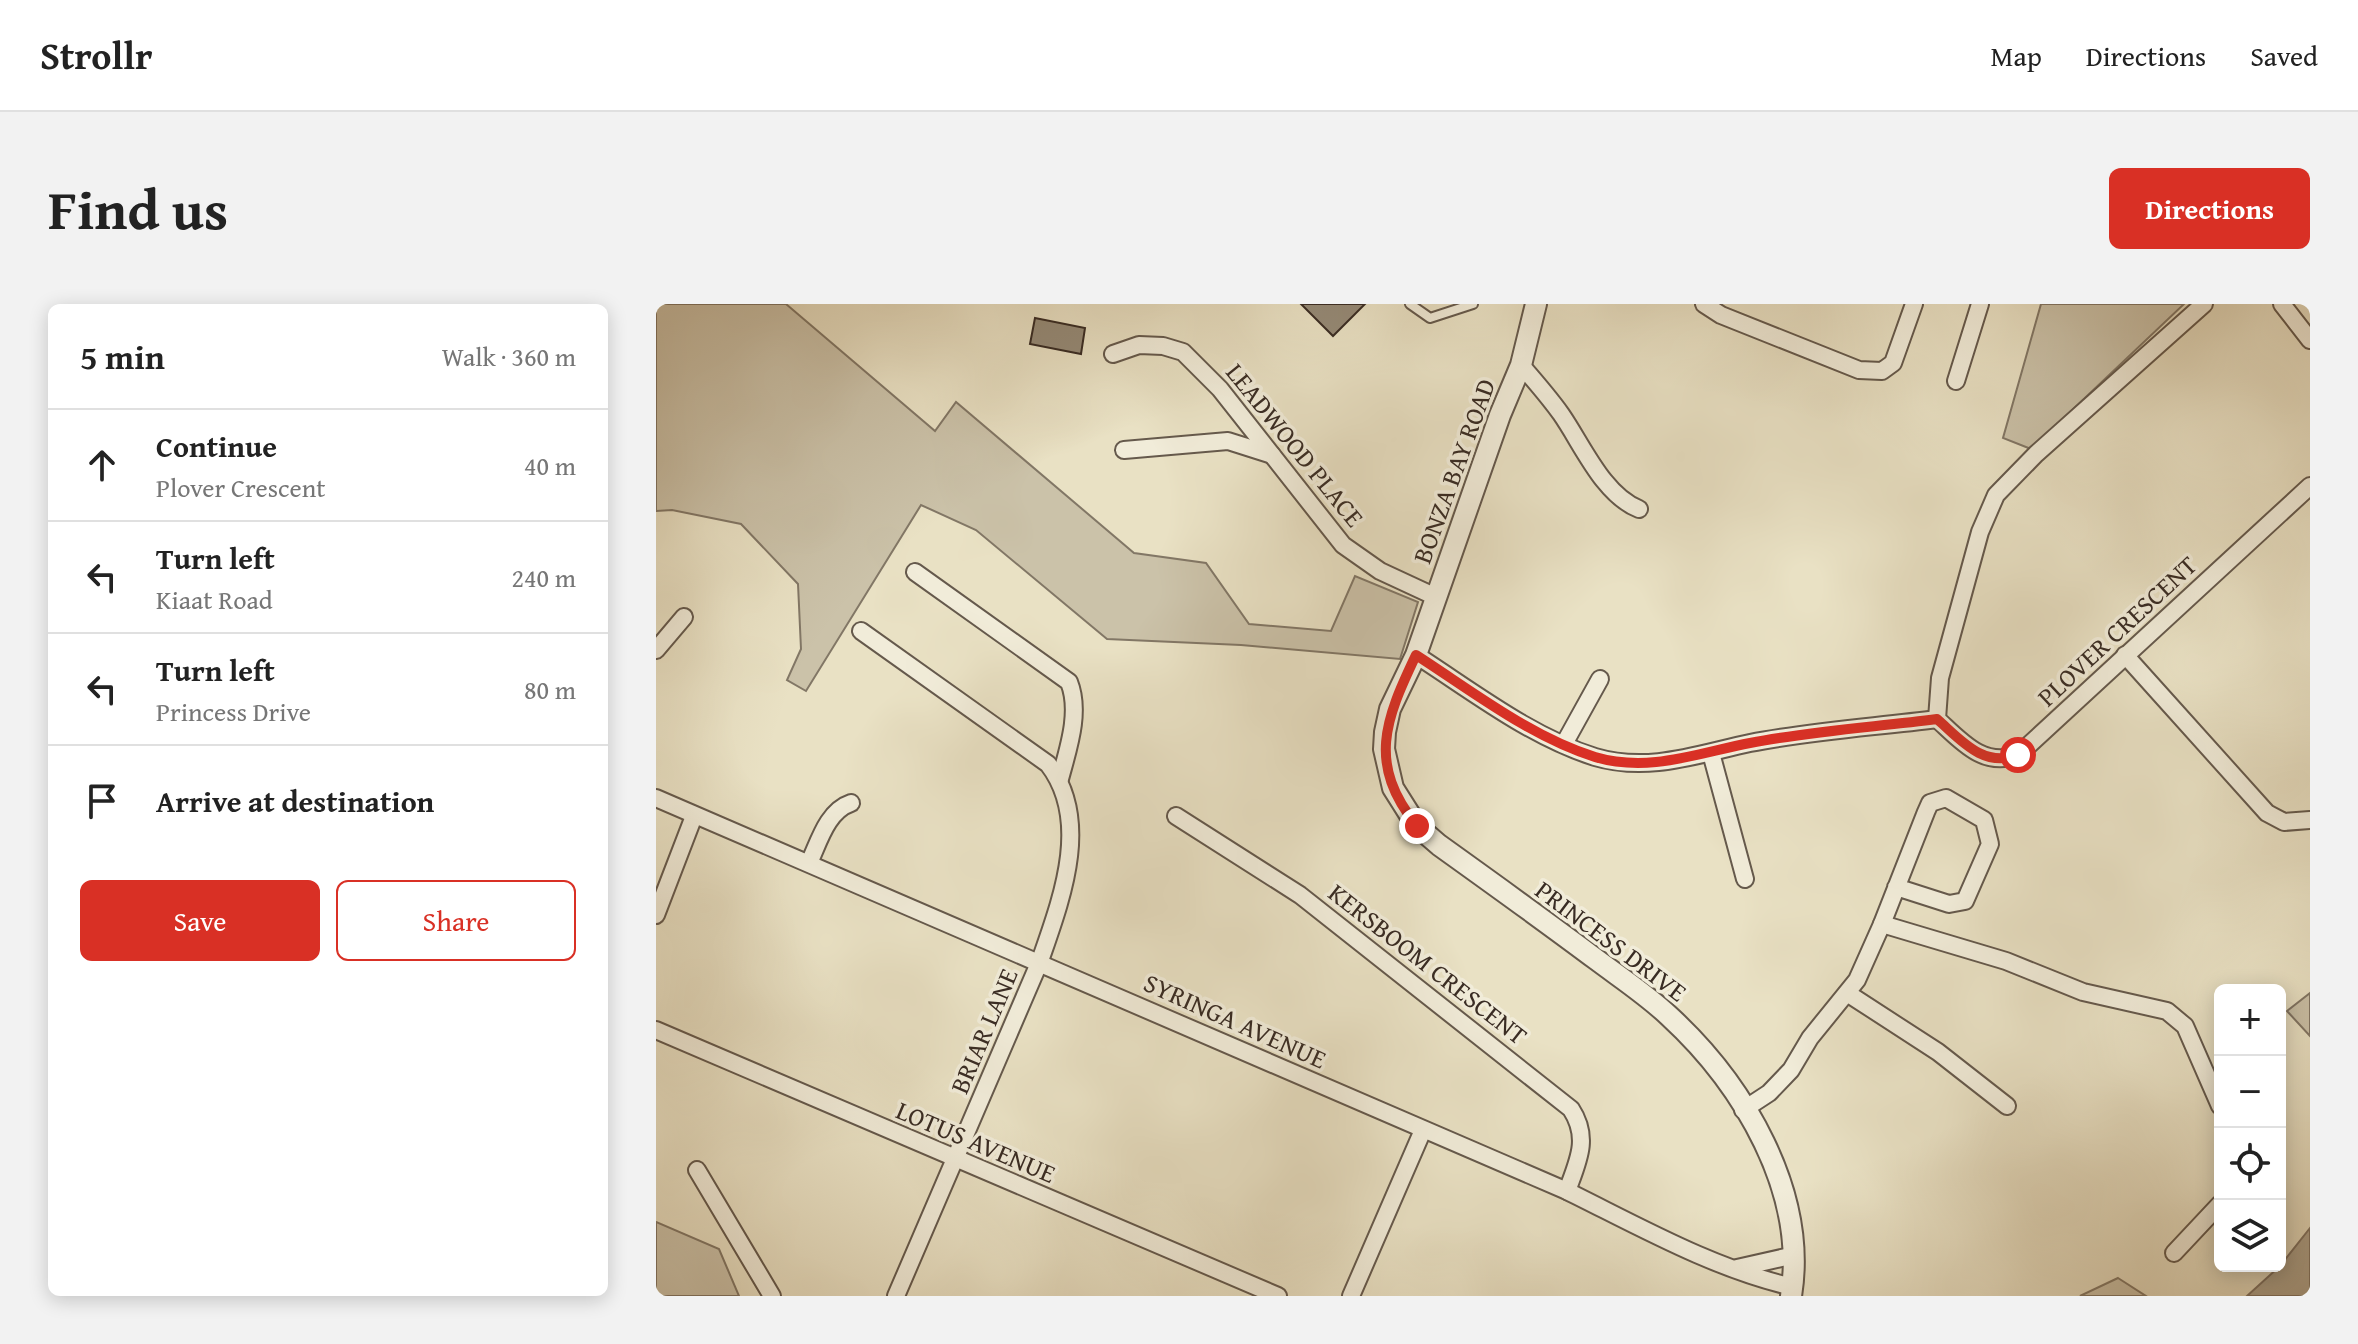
<!DOCTYPE html>
<html lang="en">
<head>
<meta charset="utf-8">
<style>
	:root { --surface:#fff; --page:#f2f2f2; --text:#222; --muted:#767676; --line:#e0e0e0; --accent:#d93025 }
	body { margin:0; font-family:"Gentium Book Plus",serif; background:var(--page); color:var(--text) }
	.controls { position:absolute; right:24px; bottom:24px; display:grid; overflow:hidden; border-radius:12px; box-shadow:0 4px 20px #0003 }
	.controls button { width:72px; height:72px; display:grid; place-items:center; padding:0; border:0; border-bottom:2px solid var(--line); background:var(--surface); color:var(--text); font:40px sans-serif }
	.stop { position:absolute; width:24px; height:24px; margin:-18px; border:6px solid #d93025; border-radius:50%; background:#fff }
	.stop.end { background:#d93025; border-color:#fff; box-shadow:0 2px 8px #0008 }
	.list { margin:0; padding:0; list-style:none }
	h2 { display:flex; justify-content:space-between; align-items:center; height:104px; margin:0; padding:0 32px; font-size:34px }
	h2 small { font-size:26px; font-weight:400; color:var(--muted) }
	.list li { display:grid; grid-template-columns:52px 1fr auto; gap:24px; align-items:center; box-sizing:border-box; height:112px; padding:0 32px; border-top:2px solid var(--line) }
	.list b { display:block; font-size:30px; white-space:nowrap }
	.list p { margin:0; font-size:26px; white-space:nowrap; color:var(--muted) }
	.list em { font-size:26px; font-style:normal; color:var(--muted) }
	.actions { display:flex; gap:16px; padding:24px 32px }
	.actions a { flex:1; padding:18px 0; border:2px solid var(--accent); border-radius:12px; text-align:center; font-size:28px; color:var(--accent) }
	.actions .main { background:var(--accent); color:#fff }
	.icon { flex:none; width:44px; height:44px; fill:none; stroke:currentColor; stroke-width:2; stroke-linecap:round; stroke-linejoin:round }
	.map { position:relative; flex:none; width:1654px; height:992px; overflow:hidden; border-radius:12px }
	header { display:flex; align-items:center; gap:48px; box-sizing:border-box; height:112px; padding:0 40px; background:var(--surface); border-bottom:2px solid var(--line) }
	header strong { font-size:38px }
	nav { display:flex; gap:44px; margin-inline-start:auto; font-size:28px }
	.intro { display:flex; align-items:center; justify-content:space-between; box-sizing:border-box; height:192px; padding:0 48px }
	h1 { margin:0; font-size:56px }
	.button { padding:20px 36px; border-radius:12px; background:var(--accent); color:#fff; font-size:28px; font-weight:700 }
	main { display:flex; gap:48px; padding:0 48px }
	aside { flex:1; background:var(--surface); border-radius:12px; box-shadow:0 4px 20px #0003 }
	.map>svg:first-child { display:block }
</style>
</head>
<body>
<header>
<strong>Strollr</strong>
<nav><a>Map</a><a>Directions</a><a>Saved</a></nav>
</header>
<div class="intro"><h1>Find us</h1><a class="button">Directions</a></div>
<main>
<aside>
<h2>5 min<small>Walk · 360 m</small></h2>
<ul class="list">
<li><svg class="icon" aria-label="ahead" viewBox="0 0 24 24"><path d="M12 20V5M6 11l6-6 6 6"/></svg><div><b>Continue</b><p>Plover Crescent</p></div><em>40 m</em></li>
<li><svg class="icon" aria-label="left" viewBox="0 0 24 24"><path d="M17 20v-9H6M10 6l-5 5 5 5"/></svg><div><b>Turn left</b><p>Kiaat Road</p></div><em>240 m</em></li>
<li><svg class="icon" aria-label="left" viewBox="0 0 24 24"><path d="M17 20v-9H6M10 6l-5 5 5 5"/></svg><div><b>Turn left</b><p>Princess Drive</p></div><em>80 m</em></li>
<li><svg class="icon" aria-label="arrive" viewBox="0 0 24 24"><path d="M6 21V4h12l-3 4 3 4H6"/></svg><div><b>Arrive at destination</b></div></li>
</ul>
<div class="actions"><a class="main">Save</a><a>Share</a></div>
</aside>
<div class="map">
<svg width="1654" height="992" viewBox="0 0 1654 992">
	<rect width="100%" height="100%" fill="#e9e1c4"/>
	<filter id="stains"><feTurbulence type="fractalNoise" baseFrequency=".0025" numOctaves="4"/><feColorMatrix values="0 0 0 0 .2 0 0 0 0 .09 0 0 0 0 .02 0 0 0 .5 -.17"/></filter>
	<radialGradient id="worn" r=".72"><stop offset=".6" stop-color="#630" stop-opacity="0"/><stop offset="1" stop-color="#630" stop-opacity=".3"/></radialGradient>
	<g fill="#cbc2a9" stroke="#827766" stroke-width="2">
		<path d="M0 0H130L279 127 300 98 478 249 550 259 593 320 675 327 699 272 762 298 744 355 585 341 451 335 320 226 265 201 150 387 131 376 145 345 142 280 85 220 16 206 0 207Z"/>
		<path d="M1385 0H1528L1375 145 1347 134Z"/>
		<path d="M1654 689V732L1631 707Z"/>
		<path d="M0 918 63 945 83 992H0Z"/>
		<path d="M1462 974 1490 992H1424Z"/>
	</g>
	<path fill="#ada38e" stroke="#7f7364" stroke-width="2" d="M1654 924V992H1591L1624 962Z"/>
	<g fill="#958a77" stroke="#392c24" stroke-width="2">
		<path d="M645 0H709L677 32Z"/>
		<path d="M379 14 429 24 425 50 374 40Z"/>
	</g>
	<g fill="none" stroke-linecap="round" stroke-linejoin="round">
		<g stroke="#65594c" stroke-width="12">
			<path id="service" d="M754 0 774 14 817 0"/>
		</g>
		<g stroke="#65594c" stroke-width="20">
			<g id="minor">
				<path d="M1048 0 1065 11 1203 66 1226 67 1237 59 1258 0"/>
				<path d="M1548 0 1380 150 1340 191 1324 228 1284 374 1281 415C1305 437 1327 464 1362 451L1654 182"/>
				<path d="M1626 0 1654 36"/>
				<path d="M457 50 483 41 507 42 527 48 564 85 687 241 724 267 780 293"/>
				<path d="M865 61C879 77 893 93 905 110 926 140 947 191 983 205"/>
				<path d="M1300 77 1324 0"/>
				<path d="M468 146 572 137 616 151"/>
				<path d="M259 268 413 378C425 408 412 445 404 475"/>
				<path d="M205 327 392 460C436 517 405 596 384 657L240 992"/>
				<path d="M0 346 28 313"/>
				<path d="M760 351C816 387 875 433 939 453 993 469 1042 450 1094 439 1155 427 1219 423 1281 415"/>
				<path d="M1469 351 1611 509 1628 518 1654 516"/>
				<path d="M908 440 944 375"/>
				<path d="M1055 449 1089 575"/>
				<path d="M0 494 911 887C984 923 1058 965 1137 983"/>
				<path d="M520 512 644 591 915 805C934 834 922 857 911 887"/>
				<path d="M153 559C163 538 171 507 195 499"/>
				<path d="M0 611 38 512"/>
				<path d="M1226 620 1270 508 1274 499 1290 494 1328 516 1334 540 1309 597 1293 600 1240 583"/>
				<path d="M1191 689 1282 748 1351 802"/>
				<path d="M0 726 622 992"/>
				<path d="M1087 806 1113 789 1135 766 1154 734 1201 676 1226 620 1350 657 1427 688 1511 707 1529 722 1564 802"/>
				<path d="M41 866 116 992"/>
				<path d="M1518 949 1564 900"/>
				<path d="M1081 964 1139 951"/>
				<path d="M695 992 767 826"/>
			</g>
		</g>
		<g stroke="#65594c" stroke-width="24">
			<path id="tertiary" d="M880 0 865 61 844 111 760 351 734 405 729 428 728 445 737 484 761 522 783 541C836 579 889 617 941 656 965 674 991 691 1013 712 1087 780 1152 888 1135 992"/>
		</g>
		<use href="#service" stroke="#f1ecd9" stroke-width="8"/>
		<use href="#minor" stroke="#f1ecd9" stroke-width="16"/>
		<use href="#tertiary" stroke="#f1ecd9" stroke-width="20"/>
	</g>
	<g fill="none" stroke-linecap="round" stroke-linejoin="round">
		<path stroke="#d93025" stroke-width="10" d="M761 522C711 460 729 416 760 351 816 387 875 433 939 453 993 469 1042 449 1094 439 1155 427 1219 423 1281 415 1305 436 1327 464 1362 451"/>
	</g>
	<g text-anchor="middle" stroke-width="7" stroke-linejoin="round" paint-order="stroke">
		<g font-size="26" fill="#392c24" stroke="#f1ecd9">
			<text transform="translate(639 141) rotate(51)" y="9">LEADWOOD PLACE</text>
			<text transform="translate(798 167) rotate(-70)" y="9">BONZA BAY ROAD</text>
			<text transform="translate(1461 327) rotate(-43)" y="9">PLOVER CRESCENT</text>
			<text transform="translate(955 637) rotate(37)" y="9">PRINCESS DRIVE</text>
			<text transform="translate(772 660) rotate(38)" y="9">KERSBOOM CRESCENT</text>
			<text transform="translate(579 717) rotate(24)" y="9">SYRINGA AVENUE</text>
			<text transform="translate(328 727) rotate(-67)" y="9">BRIAR LANE</text>
			<text transform="translate(320 838) rotate(23)" y="9">LOTUS AVENUE</text>
		</g>
	</g>
	<rect width="100%" height="100%" filter="url(#stains)"/>
	<rect width="100%" height="100%" fill="url(#worn)"/>
</svg>
<div class="controls">
<button>+</button>
<button>−</button>
<button><svg class="icon" aria-label="locate" viewBox="0 0 24 24"><circle cx="12" cy="12" r="6"/><path d="M12 2v4M12 18v4M2 12h4M18 12h4"/></svg></button>
<button><svg class="icon" aria-label="layers" viewBox="0 0 24 24"><path d="M12 4l9 5-9 5-9-5zM3 14l9 5 9-5"/></svg></button>
</div>
<div class="stop" style="left:1362px;top:451px"></div>
<div class="stop end" style="left:761px;top:522px"></div>
</div>
</main>
</body>
</html>
